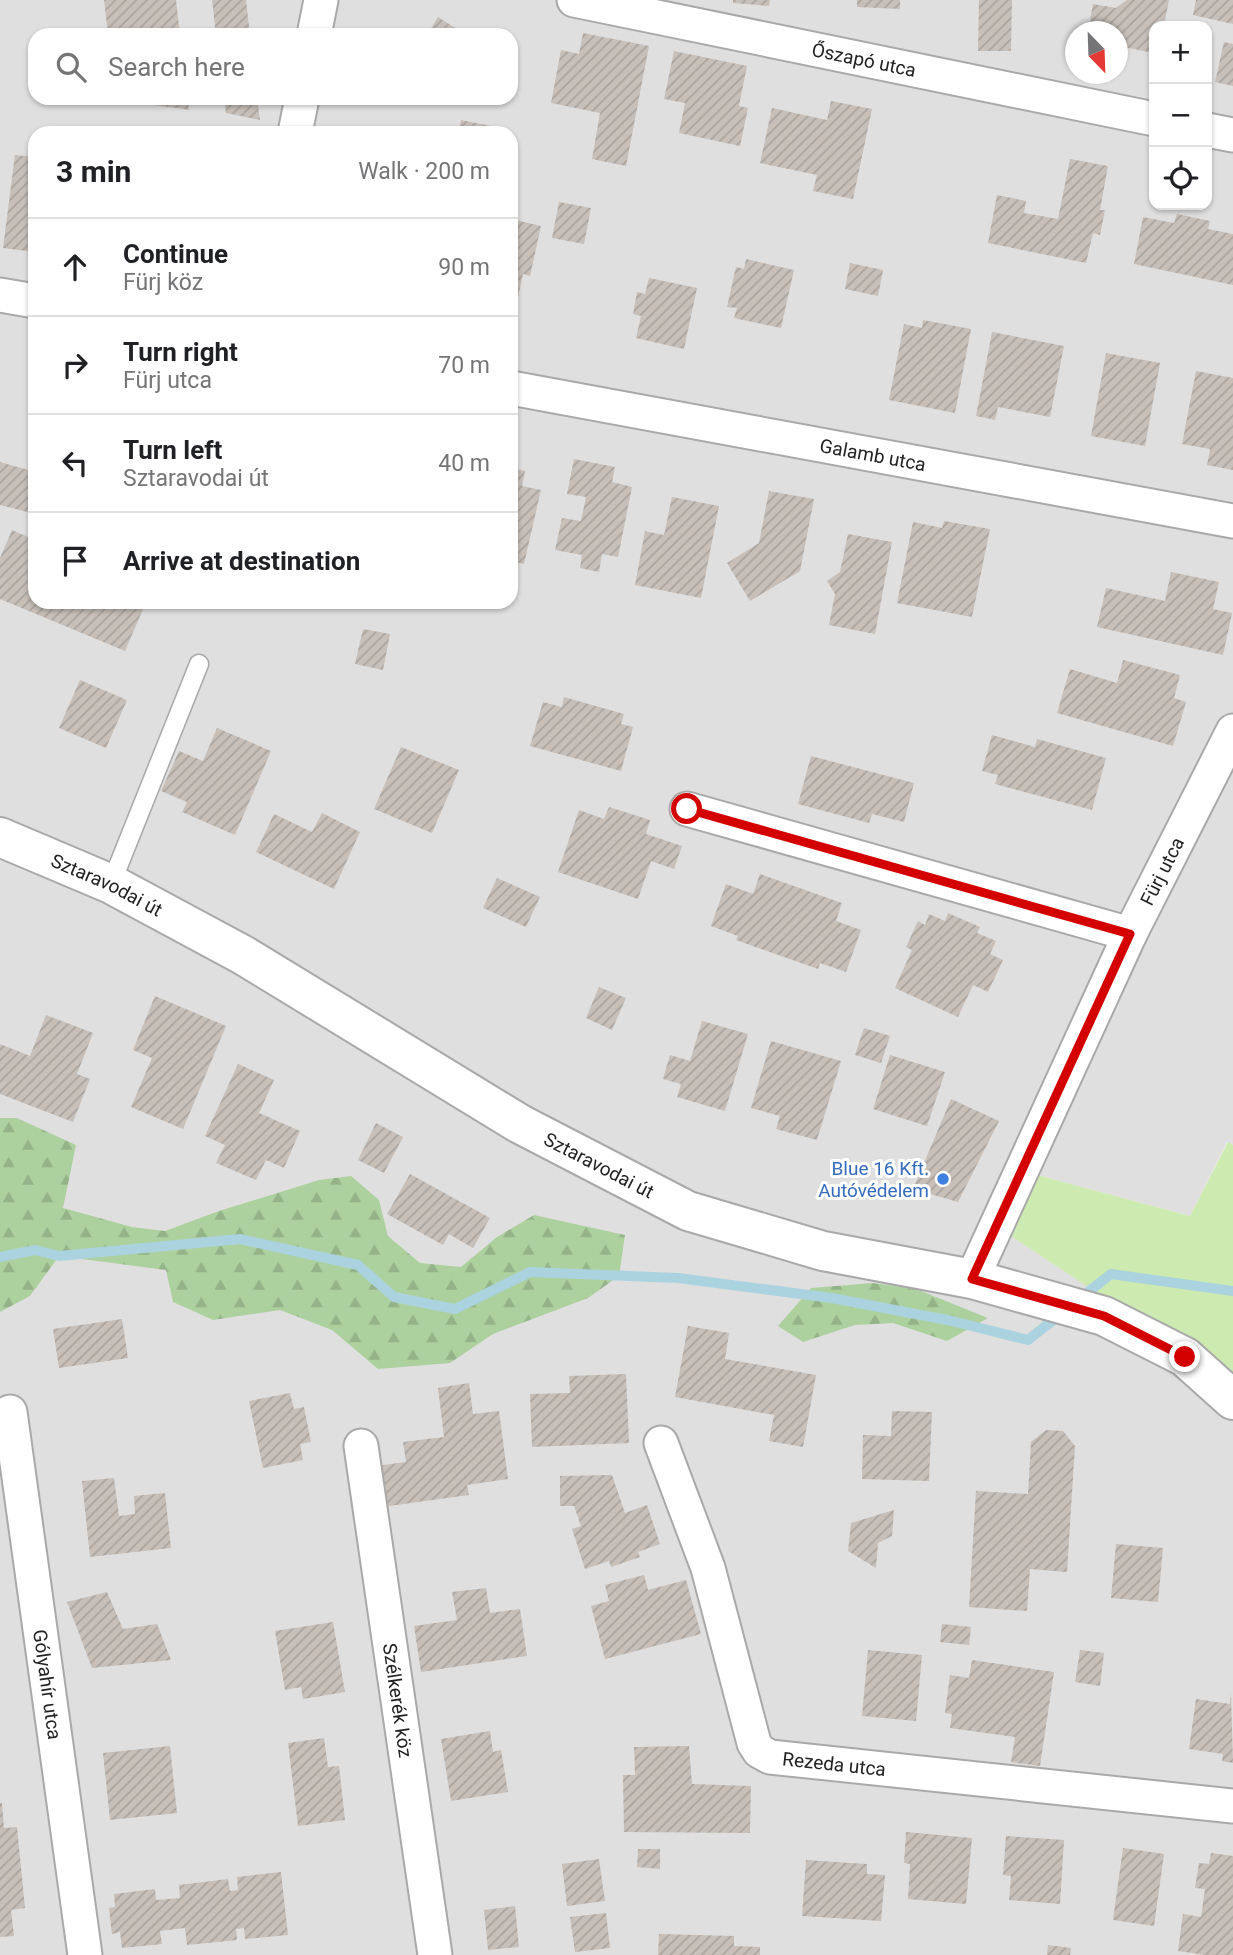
<!DOCTYPE html>
<html lang="en">
<head>
<meta charset="utf-8">
<style>
	:root { --surface:#fff; --page:#f6f6f6; --text:#202124; --muted:#757577; --line:#e0e0e0 }
	body { margin:0; font-family:Roboto,sans-serif; background:var(--page); color:var(--text) }
	.controls { position:absolute; right:21px; top:21px; display:grid; overflow:hidden; border-radius:14px; box-shadow:0 2px 5px #0004 }
	.controls button { width:63px; height:63px; display:grid; place-items:center; padding:0; border:0; border-bottom:2px solid var(--line); background:var(--surface); color:var(--text); font:35px sans-serif }
	.compass { position:absolute; left:1065px; top:21px; width:63px; height:63px; border-radius:50%; background:var(--surface); box-shadow:0 2px 5px #0004; rotate:157deg }
	.stop { position:absolute; width:21px; height:21px; margin:-16px; border:5px solid #d40000; border-radius:50%; background:#fff }
	.stop.end { background:#d40000; border-color:#fff; box-shadow:0 2px 7px #0008 }
	.list { margin:0; padding:0; list-style:none }
	h2 { display:flex; justify-content:space-between; align-items:center; height:91px; margin:0; padding:0 28px; font-size:30px }
	h2 small { font-size:23px; font-weight:400; color:var(--muted) }
	.list li { display:grid; grid-template-columns:46px 1fr auto; gap:21px; align-items:center; box-sizing:border-box; height:98px; padding:0 28px; border-top:2px solid var(--line) }
	.list b { display:block; font-size:26px; white-space:nowrap }
	.list p { margin:0; font-size:23px; white-space:nowrap; color:var(--muted) }
	.list em { font-size:23px; font-style:normal; color:var(--muted) }
	.icon { flex:none; width:38px; height:38px; fill:none; stroke:currentColor; stroke-width:2; stroke-linecap:round; stroke-linejoin:round }
	.map { position:relative; flex:none; width:1233px; height:1955px; overflow:hidden }
	.search { position:absolute; background:var(--surface); box-shadow:0 2px 5px #0004; left:28px; top:28px; width:490px; height:77px; display:flex; align-items:center; gap:18px; box-sizing:border-box; padding:0 24px; border-radius:21px; color:var(--muted); font-size:26px }
	.panel { position:absolute; background:var(--surface); box-shadow:0 2px 5px #0004; left:28px; top:126px; width:490px; height:483px; border-radius:21px }
	.map>svg:first-child { display:block }
</style>
</head>
<body>
<div class="map">
<svg width="1233" height="1955" viewBox="0 0 1233 1955">
	<defs>
		<pattern id="forest-firs" width="22" height="20" patternUnits="userSpaceOnUse" patternTransform="scale(1.75)"><rect width="22" height="20" fill="#add19e"/><path d="M5 1l3.5 6h-7zM16 11l3.5 6h-7z" fill="#95b388"/></pattern>
		<pattern id="building-hatch" width="6" height="6" patternUnits="userSpaceOnUse" patternTransform="scale(1.75)"><rect width="6" height="6" fill="#c7bfb8"/><path d="M-1 1l2-2M0 6l6-6M5 7l2-2" fill="none" stroke="#aba49e"/></pattern>
	</defs>
	<rect width="100%" height="100%" fill="#f2efe9"/>
	<path fill="#e0dfdf" fill-rule="evenodd" d="M0 0H1233V1145L1227 1142 1190 1216 1037 1175 1233 1383V1955H0ZM1154 26H1207V205H1154ZM1076 32H1118V74H1076ZM35 35H511V98H35ZM35 133H511V602H35Z"/>
	<g fill="url(#forest-firs)">
		<path d="M0 1118H17L76 1145 63 1208 132 1227 165 1231 219 1211 319 1180 351 1176 379 1200 388 1236 420 1263 461 1267 497 1237 534 1215 625 1235 619 1276 588 1298 493 1334 450 1363 378 1369 332 1330 280 1310 213 1320 173 1302 166 1270 59 1256 30 1296 0 1312Z"/>
		<path d="M873 1283 916 1289 988 1318 947 1341 893 1323 855 1325 803 1342 778 1326 811 1288Z"/>
	</g>
	<path fill="#cdebb0" d="M1228 1142 1233 1145V1383L1011 1236 1037 1175 1190 1216Z"/>
	<g fill="none" stroke-linecap="round" stroke-linejoin="round">
		<g stroke="#aad3df" stroke-width="10">
			<path d="M0 1257 35 1250 59 1256 240 1239 358 1265 394 1297 455 1309 530 1272 678 1278 832 1298 952 1321 1028 1340 1061 1314"/>
			<path d="M1078 1300 1111 1274 1233 1291"/>
		</g>
	</g>
	<g fill="url(#building-hatch)">
		<path d="M104 0H176L180 35H108Z"/>
		<path d="M212 0H246L250 35H216Z"/>
		<path d="M733 0H770L769 6 733 3Z"/>
		<path d="M857 0H900V9L857 7Z"/>
		<path d="M979 0H1012L1011 51H978Z"/>
		<path d="M1127 0H1169L1164 26H1154V53L1118 46V32H1088L1093 4 1116 8Z"/>
		<path d="M1196 0H1233V24L1193 15Z"/>
		<path d="M438 17 466 35H427Z"/>
		<path d="M583 33 649 46 626 166 592 159 600 113 551 103 561 50 579 54Z"/>
		<path d="M1224 42 1233 44V86L1215 82Z"/>
		<path d="M674 51 747 66 739 106 748 108 740 146 679 133 685 103 664 99Z"/>
		<path d="M121 98H188L189 110 120 100Z"/>
		<path d="M224 98H257L260 120 226 113Z"/>
		<path d="M831 101 872 109 853 199 813 191 817 175 760 163 772 108 827 120Z"/>
		<path d="M461 120 496 127 495 133H458Z"/>
		<path d="M15 155 35 157V252L3 248Z"/>
		<path d="M1070 159 1108 166 1100 210H1105L1100 235 1093 233 1086 263 988 243 997 195 1026 201 1024 213 1058 219Z"/>
		<path d="M559 202 591 208 584 244 552 238Z"/>
		<path d="M1177 214 1210 221 1208 229 1233 234V285L1134 264 1143 217 1174 223Z"/>
		<path d="M511 219 541 226 530 276 523 274 512 324Z"/>
		<path d="M746 259 794 270 781 328 734 318 737 308 727 307 736 267 744 269Z"/>
		<path d="M850 263 883 270 878 296 845 289Z"/>
		<path d="M649 278 697 288 684 349 636 338 641 316 633 314 637 292 645 294Z"/>
		<path d="M923 320 971 329 955 413 889 400 904 324 922 328Z"/>
		<path d="M992 332 1064 346 1050 417 998 407 995 420 976 416Z"/>
		<path d="M1106 353 1160 363 1145 446 1091 436Z"/>
		<path d="M1196 371 1233 378V470L1207 465 1210 449 1182 444Z"/>
		<path d="M574 459 615 467 612 482 632 487 618 557 602 554 599 572 580 568 582 555 555 550 562 518 581 521 586 497 567 494Z"/>
		<path d="M0 462 35 472V514L0 505Z"/>
		<path d="M511 468 525 471 522 486 541 490 524 564 511 561Z"/>
		<path d="M769 491 814 499 800 571 750 601 727 563 759 543Z"/>
		<path d="M672 497 719 506 701 598 635 585 645 531 664 535Z"/>
		<path d="M944 521 990 529 972 617 897 603 913 522 942 528Z"/>
		<path d="M12 530 35 540V602H132L144 607 125 651 0 599V558Z"/>
		<path d="M848 534 892 542 875 634 829 625 835 594 827 581 840 572Z"/>
		<path d="M1171 572 1219 582 1213 609 1232 613 1223 655 1097 627 1106 588 1165 601Z"/>
		<path d="M363 629 390 634 383 670 355 664Z"/>
		<path d="M1123 660 1180 675 1174 698 1186 702 1173 746 1057 713 1070 669 1117 683Z"/>
		<path d="M80 680 127 700 106 748 59 728Z"/>
		<path d="M564 697 624 714 621 724 633 727 621 771 530 746 543 702 562 707Z"/>
		<path d="M217 728 271 751 235 835 182 812 187 802 161 791 179 751 203 761Z"/>
		<path d="M992 735 1035 747 1037 739 1106 758 1092 810 995 784 998 775 982 771Z"/>
		<path d="M401 747 459 770 432 833 374 809Z"/>
		<path d="M811 756 914 783 904 822 872 814 869 823 798 804Z"/>
		<path d="M609 807 650 820 646 834 682 846 674 869 651 861 638 899 558 872 579 810 604 819Z"/>
		<path d="M322 813 360 832 334 889 256 852 274 814 312 832Z"/>
		<path d="M760 874 842 903 836 921 861 930 846 972 820 963 818 969 736 940 738 936 711 926 726 884 753 894Z"/>
		<path d="M497 878 540 897 526 927 483 908Z"/>
		<path d="M948 913 980 927 977 933 996 941 990 954 1003 960 988 992 973 985 958 1017 895 988 912 950 906 947 918 921 925 925 929 914 945 921Z"/>
		<path d="M599 987 626 998 612 1030 586 1018Z"/>
		<path d="M155 996 226 1026 183 1129 131 1107 152 1058 133 1050Z"/>
		<path d="M46 1015 93 1033 77 1074 90 1079 73 1122 0 1094V1044L30 1056Z"/>
		<path d="M702 1021 748 1034 725 1111 677 1097 681 1084 663 1079 670 1055 690 1061Z"/>
		<path d="M864 1028 890 1036 881 1063 855 1055Z"/>
		<path d="M771 1041 841 1061 817 1140 776 1129 780 1116 751 1108Z"/>
		<path d="M890 1055 945 1072 927 1126 873 1109Z"/>
		<path d="M238 1064 274 1080 259 1113 300 1131 284 1168 266 1160 256 1180 216 1163 225 1145 205 1136Z"/>
		<path d="M951 1099 999 1121 958 1202 913 1189Z"/>
		<path d="M376 1123 403 1137 384 1173 358 1160Z"/>
		<path d="M410 1174 490 1218 473 1248 449 1234 443 1245 387 1214Z"/>
		<path d="M122 1319 128 1358 59 1368 53 1329Z"/>
		<path d="M688 1326 729 1333 725 1359 816 1375 803 1447 769 1441 774 1415 675 1397Z"/>
		<path d="M626 1374 629 1443 532 1447 530 1394 570 1393 569 1376Z"/>
		<path d="M469 1383 473 1414 499 1411 508 1479 467 1485 469 1495 382 1507 376 1466 406 1462 403 1442 444 1437 438 1388Z"/>
		<path d="M290 1393 294 1409 304 1407 311 1442 300 1444 303 1460 263 1468 249 1401Z"/>
		<path d="M892 1411 932 1412 929 1481 862 1479 863 1435 891 1436Z"/>
		<path d="M1046 1430 1063 1431 1075 1446 1067 1572 1030 1569 1027 1611 969 1607 976 1491 1028 1494 1031 1442Z"/>
		<path d="M612 1475 625 1513 647 1505 660 1544 638 1552 640 1557 611 1567 609 1561 585 1569 572 1529 581 1526 574 1506H560V1476Z"/>
		<path d="M114 1478 119 1516 135 1514 134 1496 165 1493 171 1548 90 1557 82 1481Z"/>
		<path d="M894 1510 892 1536 878 1543 876 1568 848 1551 851 1523Z"/>
		<path d="M1116 1544 1163 1548 1158 1602 1111 1598Z"/>
		<path d="M644 1575 648 1590 686 1580 701 1634 605 1659 591 1606 609 1601 605 1585Z"/>
		<path d="M486 1588 490 1613 520 1609 527 1656 421 1672 414 1626 457 1620 452 1592Z"/>
		<path d="M107 1592 123 1629 157 1624 171 1660 92 1668 67 1602Z"/>
		<path d="M333 1622 345 1692 303 1699 301 1687 285 1690 275 1631Z"/>
		<path d="M942 1624 971 1627 969 1645 940 1642Z"/>
		<path d="M868 1650 922 1655 916 1721 862 1716Z"/>
		<path d="M1080 1650 1104 1653 1100 1686 1075 1682Z"/>
		<path d="M972 1660 1054 1672 1040 1766 1011 1762 1015 1737 950 1728 952 1714 945 1713 950 1675 969 1678Z"/>
		<path d="M1231 1693 1233 1763 1222 1761 1223 1754 1189 1749 1196 1699 1230 1704Z"/>
		<path d="M490 1731 493 1752 501 1750 508 1792 451 1801 441 1739Z"/>
		<path d="M324 1738 328 1767 339 1766 345 1820 298 1826 288 1743Z"/>
		<path d="M170 1746 177 1813 110 1820 103 1753Z"/>
		<path d="M689 1746 692 1784 751 1786 750 1833 624 1832 623 1775H635L634 1747Z"/>
		<path d="M0 1803H2L4 1828 17 1827 25 1908 11 1910 14 1936 0 1937Z"/>
		<path d="M906 1832 972 1838 966 1904 908 1899 910 1864 904 1863Z"/>
		<path d="M1006 1836 1064 1840 1060 1904 1009 1900 1011 1876 1003 1875Z"/>
		<path d="M1123 1848 1164 1854 1154 1926 1113 1920Z"/>
		<path d="M638 1849H660V1869L637 1867Z"/>
		<path d="M1211 1853 1233 1856V1955H1205L1178 1951 1183 1914 1201 1917 1205 1889 1195 1888 1199 1863 1209 1864Z"/>
		<path d="M599 1859 605 1901 567 1906 562 1864Z"/>
		<path d="M806 1860 867 1864V1874L885 1875 881 1921 802 1916Z"/>
		<path d="M281 1872 288 1935 245 1939 244 1928 236 1929 237 1940 187 1945 185 1928 160 1931 162 1944 122 1948 120 1932 112 1934 109 1908 115 1907 114 1894 155 1889 156 1900 180 1898 179 1885 228 1879 230 1891 238 1890 237 1877Z"/>
		<path d="M515 1906 519 1947 488 1950 484 1910Z"/>
		<path d="M606 1913 610 1948 575 1952 570 1917Z"/>
		<path d="M659 1934 734 1936V1946L760 1947V1955H658Z"/>
		<path d="M1048 1945 1071 1948 1070 1955H1047Z"/>
	</g>
	<g fill="none" stroke-linecap="round" stroke-linejoin="round">
		<g stroke="#a9a9a9" stroke-width="21">
			<path id="service" d="M111 884 199 664"/>
		</g>
		<g stroke="#a9a9a9" stroke-width="37">
			<g id="minor">
				<path id="s1" d="M574 0 1154 119"/>
				<path d="M314 35 321 0"/>
				<path d="M1207 130 1233 135"/>
				<path d="M295 133 302 98"/>
				<path d="M0 295 35 301"/>
				<path id="s2" d="M511 388 1233 521"/>
				<path d="M687 809 1130 934"/>
				<path id="s3" d="M972 1279 1130 934 1233 731"/>
				<path id="s4" d="M10 1412 85 1955"/>
				<path id="s5" d="M661 1443 708 1568 754 1743 759 1751 770 1757 1233 1806"/>
				<path id="s6" d="M361 1446 435 1955"/>
			</g>
		</g>
		<g stroke="#a9a9a9" stroke-width="42">
			<g id="tertiary">
				<path id="s7" d="M0 837 111 884 243 955 520 1124 688 1211 823 1251 972 1279 1104 1316 1185 1357 1233 1400"/>
			</g>
		</g>
		<use href="#service" stroke="#fff" stroke-width="18"/>
		<use href="#minor" stroke="#fff" stroke-width="33"/>
		<use href="#tertiary" stroke="#fff" stroke-width="38"/>
	</g>
	<g fill="none" stroke-linecap="round" stroke-linejoin="round">
		<path stroke="#d40000" stroke-width="9" d="M687 809 1130 934 972 1279 1104 1316 1185 1357"/>
	</g>
	<circle fill="#3f7fe0" stroke="#fff" stroke-width="2.5" cx="943" cy="1179" r="7"/>
	<g text-anchor="middle" stroke-width="6" stroke-linejoin="round" paint-order="stroke">
		<g font-size="19" fill="#222" stroke="#fff">
			<text dy="7" stroke="none"><textPath href="#s1" startOffset="296">Őszapó utca</textPath></text>
			<text dy="7" stroke="none"><textPath href="#s2" startOffset="368">Galamb utca</textPath></text>
			<text dy="7" stroke="none"><textPath href="#s3" startOffset="450">Fürj utca</textPath></text>
			<text dy="7" stroke="none"><textPath href="#s7" startOffset="117">Sztaravodai út</textPath></text>
			<text dy="7" stroke="none"><textPath href="#s7" startOffset="684">Sztaravodai út</textPath></text>
			<text dy="7" stroke="none"><textPath href="#s4" startOffset="275">Gólyahír utca</textPath></text>
			<text dy="7" stroke="none"><textPath href="#s6" startOffset="257">Szélkerék köz</textPath></text>
			<text dy="7" stroke="none"><textPath href="#s5" startOffset="401">Rezeda utca</textPath></text>
		</g>
		<g font-size="19" fill="#366cbe" stroke="#fff" text-anchor="end">
			<text x="929" y="1175">Blue 16 Kft.<tspan x="929" dy="22">Autóvédelem</tspan></text>
		</g>
	</g>
</svg>
<div class="controls">
<button>+</button>
<button>−</button>
<button><svg class="icon" aria-label="locate" viewBox="0 0 24 24"><circle cx="12" cy="12" r="6"/><path d="M12 2v4M12 18v4M2 12h4M18 12h4"/></svg></button>
</div>
<svg class="compass" viewBox="-18 -18 36 36"><path d="M0-13l5 13h-10z" fill="#e53935"/><path d="M0 13l5-13h-10z" fill="#757577"/></svg>
<div class="stop" style="left:687px;top:809px"></div>
<div class="stop end" style="left:1185px;top:1357px"></div>
<div class="search"><svg class="icon" aria-label="search" viewBox="0 0 24 24"><circle cx="10" cy="10" r="6"/><path d="M15 15l6 6"/></svg>Search here</div>
<section class="panel">
<h2>3 min<small>Walk · 200 m</small></h2>
<ul class="list">
<li><svg class="icon" aria-label="ahead" viewBox="0 0 24 24"><path d="M12 20V5M6 11l6-6 6 6"/></svg><div><b>Continue</b><p>Fürj köz</p></div><em>90 m</em></li>
<li><svg class="icon" aria-label="right" viewBox="0 0 24 24"><path d="M7 20v-9h11M14 6l5 5-5 5"/></svg><div><b>Turn right</b><p>Fürj utca</p></div><em>70 m</em></li>
<li><svg class="icon" aria-label="left" viewBox="0 0 24 24"><path d="M17 20v-9H6M10 6l-5 5 5 5"/></svg><div><b>Turn left</b><p>Sztaravodai út</p></div><em>40 m</em></li>
<li><svg class="icon" aria-label="arrive" viewBox="0 0 24 24"><path d="M6 21V4h12l-3 4 3 4H6"/></svg><div><b>Arrive at destination</b></div></li>
</ul>
</section>
</div>
</body>
</html>
